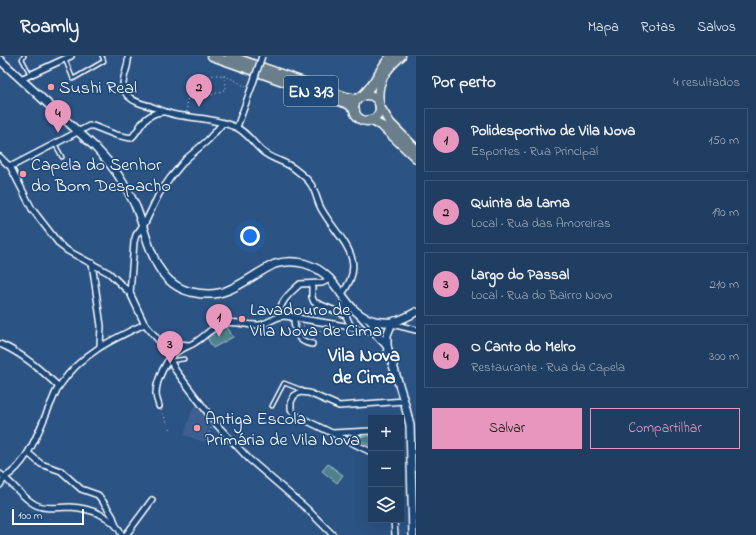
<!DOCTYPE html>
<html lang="pt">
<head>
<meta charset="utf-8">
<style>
	:root { --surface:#203e62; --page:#284568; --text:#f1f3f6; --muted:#a2aebe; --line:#3d5777; --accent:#e797bd }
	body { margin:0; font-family:"Indie Flower",sans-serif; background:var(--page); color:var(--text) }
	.controls { position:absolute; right:12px; bottom:12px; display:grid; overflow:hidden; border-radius:0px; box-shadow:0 4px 16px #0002 }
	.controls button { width:36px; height:36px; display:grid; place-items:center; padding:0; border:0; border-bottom:1px solid var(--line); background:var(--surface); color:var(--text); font:20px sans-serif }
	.scale { position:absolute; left:12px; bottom:10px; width:72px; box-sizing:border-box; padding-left:4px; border:2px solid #fff; border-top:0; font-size:11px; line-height:14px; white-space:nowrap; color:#fff; -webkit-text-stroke:3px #1f4a7a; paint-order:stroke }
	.you { position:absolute; left:250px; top:180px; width:14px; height:14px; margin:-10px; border:3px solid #fff; border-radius:50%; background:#1a73e8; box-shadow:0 0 0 6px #1a73e833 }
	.badge { display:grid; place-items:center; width:26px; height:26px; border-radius:50%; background:var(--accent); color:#111; font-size:13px; font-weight:700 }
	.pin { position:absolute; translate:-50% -33px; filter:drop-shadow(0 1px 2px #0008) }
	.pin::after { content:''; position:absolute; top:21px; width:14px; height:12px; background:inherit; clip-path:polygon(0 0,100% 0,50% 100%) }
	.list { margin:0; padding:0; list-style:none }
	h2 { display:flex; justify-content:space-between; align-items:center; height:52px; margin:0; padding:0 16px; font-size:17px }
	h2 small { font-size:13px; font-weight:400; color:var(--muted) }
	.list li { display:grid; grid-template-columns:26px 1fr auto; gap:12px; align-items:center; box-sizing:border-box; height:64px; margin:0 8px 8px; padding:0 8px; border:1px solid var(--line); border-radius:0px }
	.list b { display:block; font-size:15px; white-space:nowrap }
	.list p { margin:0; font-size:13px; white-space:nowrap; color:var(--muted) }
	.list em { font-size:13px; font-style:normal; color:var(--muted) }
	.actions { display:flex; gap:8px; padding:12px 16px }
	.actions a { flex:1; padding:9px 0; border:1px solid var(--accent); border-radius:0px; text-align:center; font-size:14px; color:var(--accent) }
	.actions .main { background:var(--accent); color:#111 }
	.icon { flex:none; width:22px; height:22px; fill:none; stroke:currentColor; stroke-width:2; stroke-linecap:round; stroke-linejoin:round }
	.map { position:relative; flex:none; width:416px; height:479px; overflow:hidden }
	header { display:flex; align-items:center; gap:24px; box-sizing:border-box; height:56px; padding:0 20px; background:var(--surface); border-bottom:1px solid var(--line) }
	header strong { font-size:19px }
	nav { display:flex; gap:22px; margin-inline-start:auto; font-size:14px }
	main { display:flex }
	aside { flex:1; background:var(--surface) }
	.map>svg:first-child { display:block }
</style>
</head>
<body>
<header>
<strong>Roamly</strong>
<nav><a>Mapa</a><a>Rotas</a><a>Salvos</a></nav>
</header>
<main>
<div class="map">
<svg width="416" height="479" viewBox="0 0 416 479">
	<rect width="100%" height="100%" fill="#2b5383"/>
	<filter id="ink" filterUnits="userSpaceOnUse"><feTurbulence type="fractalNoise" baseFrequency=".025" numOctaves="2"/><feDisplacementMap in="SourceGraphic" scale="8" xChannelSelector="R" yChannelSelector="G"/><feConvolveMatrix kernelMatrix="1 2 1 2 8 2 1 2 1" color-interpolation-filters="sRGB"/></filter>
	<g filter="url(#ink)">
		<path fill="#3d6090" d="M198 349 211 365 204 386 184 379 193 352Z"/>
		<g fill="#50828e" stroke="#a8c0c6">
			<path d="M226 269 233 281 213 292 206 280Z"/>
			<path d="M371 380V390L353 381Z"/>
			<path d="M328 408 343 419 337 427 322 415Z"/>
		</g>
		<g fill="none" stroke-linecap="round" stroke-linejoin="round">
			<g stroke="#fff" stroke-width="5.5">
				<g id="lane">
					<path d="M24 0 22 3 30 18"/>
					<path d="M65 3 73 23 104 5 102 0"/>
					<path d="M55 88 62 101"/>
					<path d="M358 260 372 275"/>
					<path d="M170 305 184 303"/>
					<path d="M272 350 284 327 302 334"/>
				</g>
			</g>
			<g stroke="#fff" stroke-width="8">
				<g id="street">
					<path d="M128 0C130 14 116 27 128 40 134 46 142 48 150 50 158 53 167 57 176 59 195 62 217 63 235 71 246 75 253 87 262 95 272 104 286 105 296 114 303 119 311 126 314 134 317 141 318 148 322 154 339 184 370 203 341 239"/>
					<path d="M21 23 71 0"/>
					<path d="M237 71 252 30"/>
					<path d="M0 101 8 109H14L89 70H93L116 79 131 82C135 79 136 76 139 72 144 63 153 56 163 56"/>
					<path d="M10 110 32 153 60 189 68 195 109 217 130 237"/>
					<path d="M92 207 101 270 100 290"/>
					<path d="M312 228V241L314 246 345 259"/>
					<path d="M346 246 344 255 351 271"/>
					<path d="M278 261C280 245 289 238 300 228L322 227 330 223"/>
					<path d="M294 261C294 275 297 286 312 288"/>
					<path d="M392 268 416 274"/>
					<path d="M0 288C22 297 41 314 58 330"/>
					<path d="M189 289 167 287 160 286 144 267 130 237 134 186 136 179 145 167 159 138 171 121 186 103 208 84 223 67"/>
					<path d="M170 304 176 315 217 369 249 403 306 452 333 479"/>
					<path d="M159 350C158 346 156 342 156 338 156 325 166 302 178 295 183 292 189 290 194 287 205 281 212 270 225 267 237 265 247 270 259 269 268 268 275 260 285 260L351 271 375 277"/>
					<path d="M332 377 371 375"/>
					<path d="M371 396 295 359 291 353V346L294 340 300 336 309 337 339 350 404 345"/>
					<path d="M28 397 41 408 61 415 81 433 98 439 107 451 113 461 115 467"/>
					<path d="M0 418C13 427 22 442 36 449 46 454 58 451 70 451 89 452 114 460 122 479"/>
					<path d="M5 421C29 408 40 370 52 345 54 340 56 334 60 329 82 297 111 284 145 268"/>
					<path d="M0 429 5 421"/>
					<path d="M394 464 395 479"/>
					<path d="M126 479 152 444"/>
				</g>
			</g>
			<g stroke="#fff" stroke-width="10">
				<g id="secondary">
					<path d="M0 4 95 91C112 108 126 129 136 151 149 183 152 226 191 236 200 238 210 239 219 237 238 233 257 216 275 208 295 202 315 208 329 222 344 238 351 260 375 265 381 266 387 267 393 266 401 264 409 260 416 256"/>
					<path d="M370 264C375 268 373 271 375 276 377 281 384 285 387 290"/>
					<path d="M395 265 391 269 387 279V290L404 345 410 369 413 479"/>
				</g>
			</g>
			<g stroke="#fff" stroke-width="11">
				<g id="primary">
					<path d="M212 0 339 45 348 48 355 54"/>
					<path d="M230 0 346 41 356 43 359 42"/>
					<circle cx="367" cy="52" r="13"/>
					<path d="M362 40C375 29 379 13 391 0"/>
					<path d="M379 46C376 26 386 13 401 0"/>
					<path d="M380 51 390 67 416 93"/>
					<path d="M370 64 382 70 416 102"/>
				</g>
			</g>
			<g stroke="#fff" stroke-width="1" stroke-dasharray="1 3" stroke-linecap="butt">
				<path d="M212 39 226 33V28L223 20"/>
				<path d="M187 56C187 49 187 32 191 28 193 24 199 23 202 22 222 15 229 21 246 31"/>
				<path d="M299 269 306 270"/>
				<path d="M314 284 318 275H320L321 271"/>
				<path d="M161 354 171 374"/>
				<path d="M206 384 212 370"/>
			</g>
			<use href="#lane" stroke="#1f4a7a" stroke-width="2.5"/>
			<use href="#street" stroke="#1f4a7a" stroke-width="5"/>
			<use href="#secondary" stroke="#1f4a7a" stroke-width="7"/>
			<use href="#primary" stroke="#6b7e8b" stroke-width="8"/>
			<g stroke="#fff" stroke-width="8" stroke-linecap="butt">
				<path id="street-bridge" d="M252 30 262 0"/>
			</g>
			<use href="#street-bridge" stroke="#1f4a7a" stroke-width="5"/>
		</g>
	</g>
	<g fill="#ff9aa2" stroke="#1f4a7a" stroke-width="1.5">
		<circle cx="51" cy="31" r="4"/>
		<circle cx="23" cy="118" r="4"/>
		<circle cx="242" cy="263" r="4"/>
		<circle cx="197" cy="372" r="4"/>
	</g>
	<g text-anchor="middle" stroke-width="3.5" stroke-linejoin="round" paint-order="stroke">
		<rect fill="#1f4a7a" stroke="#bcc9d7" stroke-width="1" x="284" y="20" width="54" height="30" rx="3"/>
		<g font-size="17" font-weight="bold" fill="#fff">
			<text x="311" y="41">EN 313</text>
		</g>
		<g font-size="18" fill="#fff" stroke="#1f4a7a" text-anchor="start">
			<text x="59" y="37">Sushi Real</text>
			<text x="31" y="114">Capela do Senhor<tspan x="31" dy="21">do Bom Despacho</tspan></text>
			<text x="250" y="259">Lavadouro de<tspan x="250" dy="21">Vila Nova de Cima</tspan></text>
			<text x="205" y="368">Antiga Escola<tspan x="205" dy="21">Primária de Vila Nova</tspan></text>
		</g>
		<g font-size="19" font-weight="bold" fill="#fff" stroke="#1f4a7a">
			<text x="364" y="305">Vila Nova<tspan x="364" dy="22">de Cima</tspan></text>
		</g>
	</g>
</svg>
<div class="controls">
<button>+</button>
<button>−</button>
<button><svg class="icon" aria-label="layers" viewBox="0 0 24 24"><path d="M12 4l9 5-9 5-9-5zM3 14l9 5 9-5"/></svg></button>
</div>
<div class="scale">100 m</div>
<div class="you"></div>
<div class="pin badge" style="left:219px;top:281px">1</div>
<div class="pin badge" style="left:199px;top:51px">2</div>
<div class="pin badge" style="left:170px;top:308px">3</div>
<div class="pin badge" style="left:58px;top:77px">4</div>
</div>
<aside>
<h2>Por perto<small>4 resultados</small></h2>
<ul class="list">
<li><span class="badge">1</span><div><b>Polidesportivo de Vila Nova</b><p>Esportes · Rua Principal</p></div><em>150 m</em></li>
<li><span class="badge">2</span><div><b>Quinta da Lama</b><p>Local · Rua das Amoreiras</p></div><em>190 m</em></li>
<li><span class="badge">3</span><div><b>Largo do Passal</b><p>Local · Rua do Bairro Novo</p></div><em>210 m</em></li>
<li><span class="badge">4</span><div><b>O Canto do Melro</b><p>Restaurante · Rua da Capela</p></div><em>300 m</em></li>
</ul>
<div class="actions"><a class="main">Salvar</a><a>Compartilhar</a></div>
</aside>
</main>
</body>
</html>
